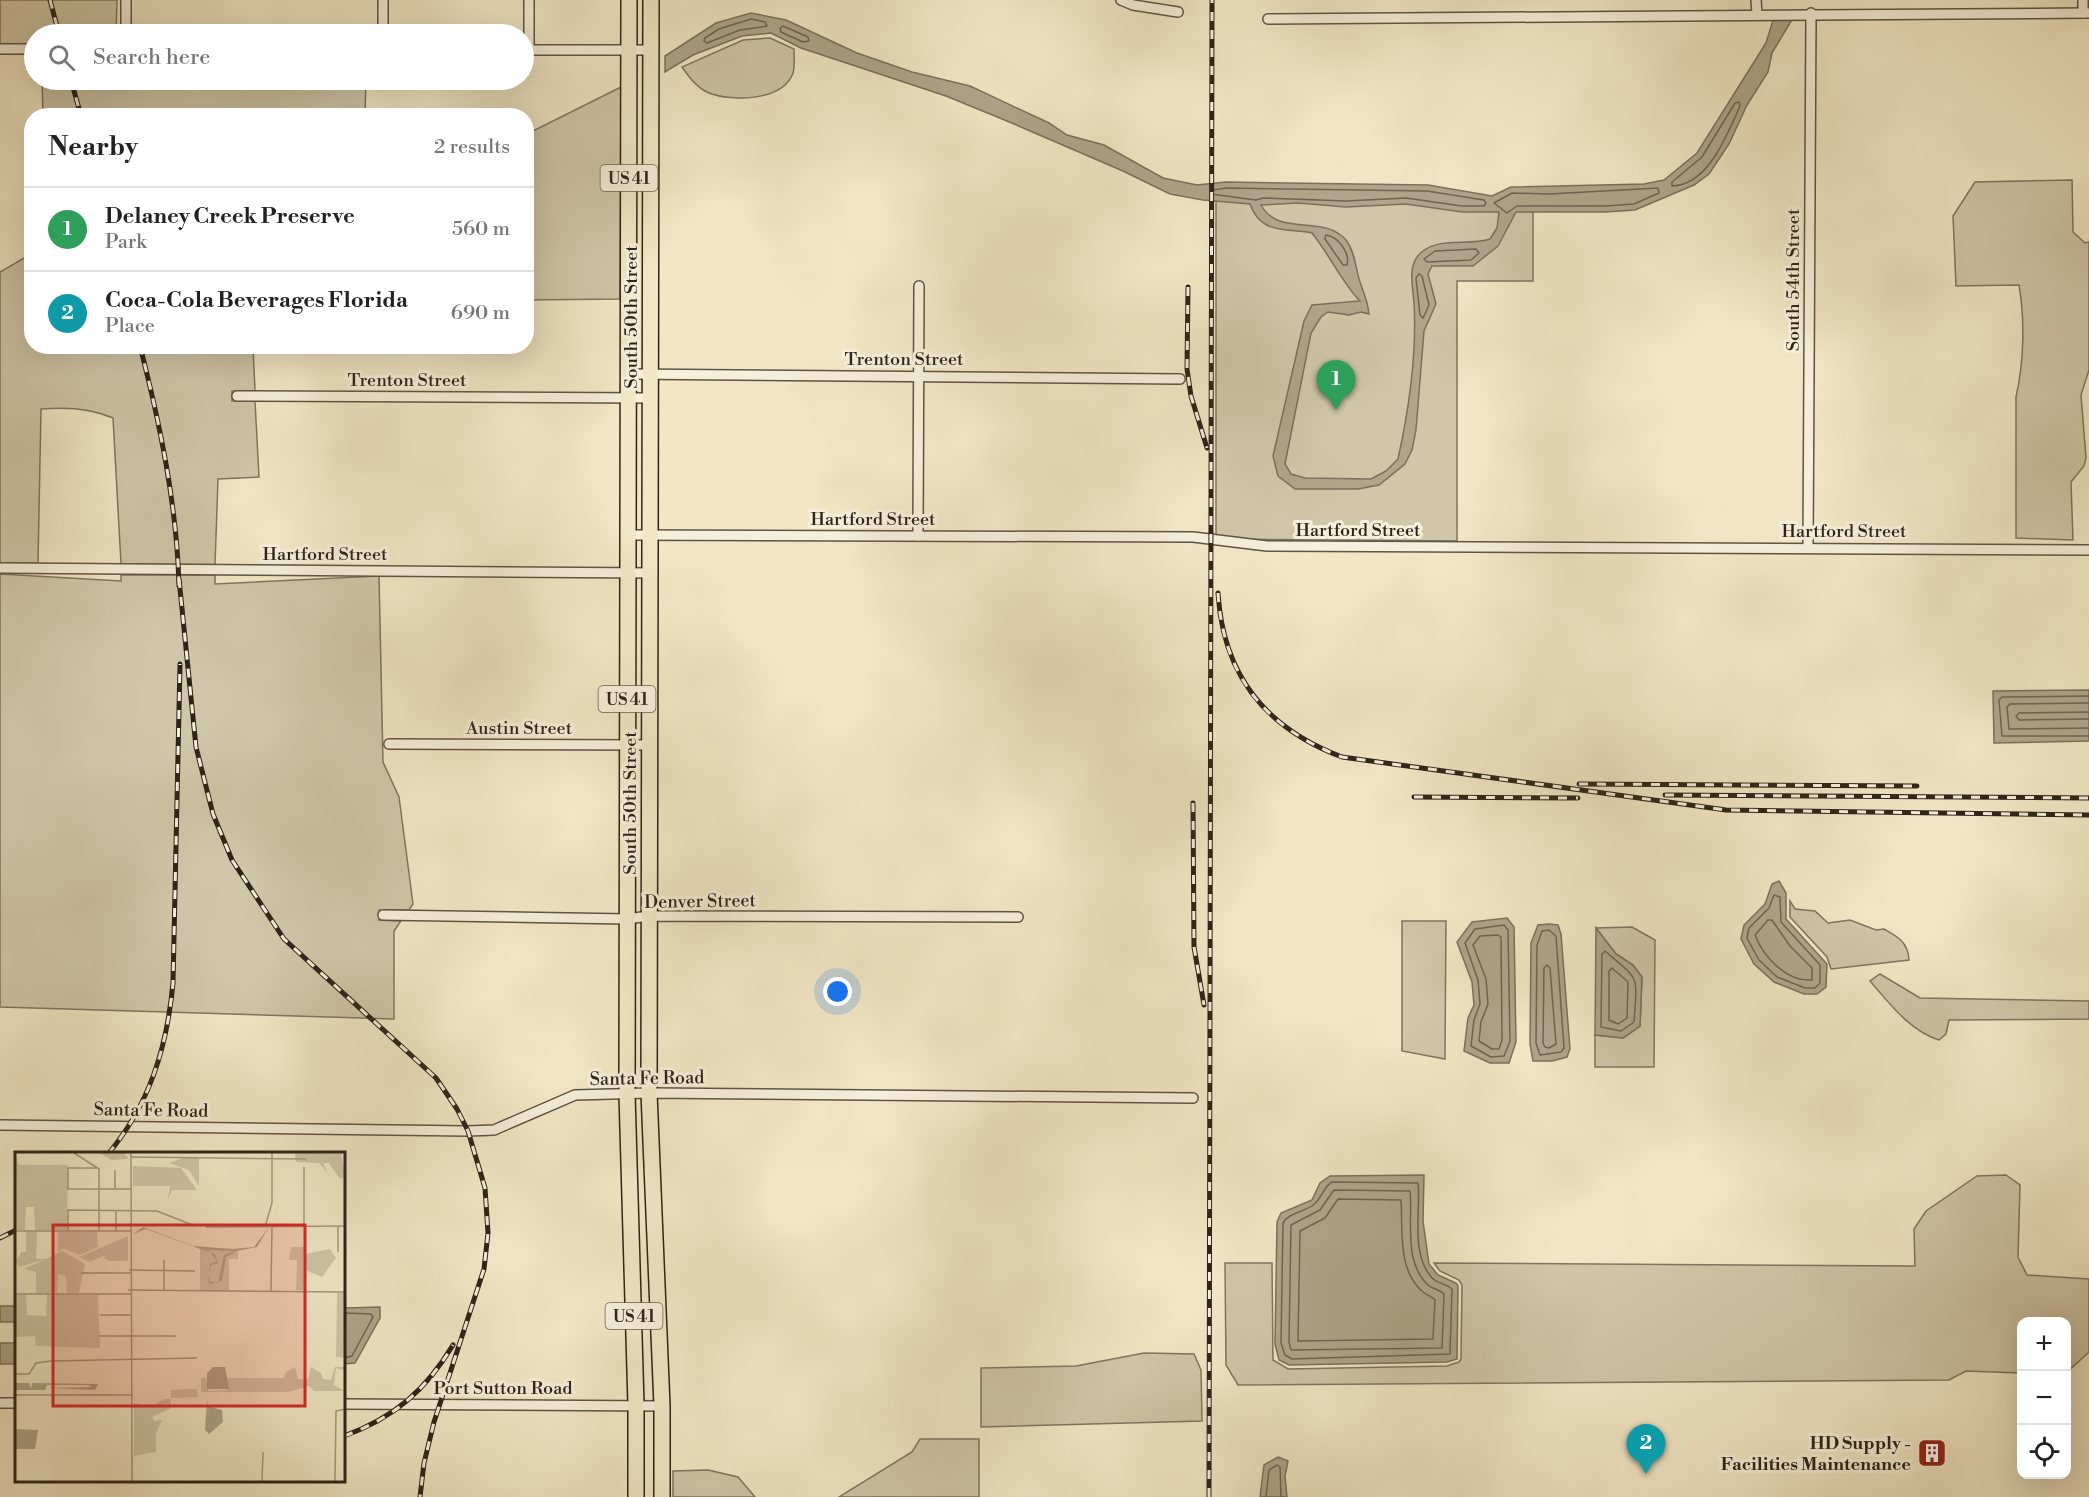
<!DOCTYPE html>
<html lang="en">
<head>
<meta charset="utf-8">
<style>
	:root { --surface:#fff; --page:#f6f6f6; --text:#222; --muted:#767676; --line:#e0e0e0; --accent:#8f2418 }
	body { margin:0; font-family:"Libre Bodoni",serif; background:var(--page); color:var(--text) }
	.controls { position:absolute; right:18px; bottom:18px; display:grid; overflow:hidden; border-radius:12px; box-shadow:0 6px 24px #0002 }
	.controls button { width:54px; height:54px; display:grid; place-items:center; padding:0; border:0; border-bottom:2px solid var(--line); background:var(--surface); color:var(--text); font:30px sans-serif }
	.you { position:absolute; left:838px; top:992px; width:21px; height:21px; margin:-15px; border:4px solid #fff; border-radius:50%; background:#1a73e8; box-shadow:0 0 0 9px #1a73e833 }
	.badge { display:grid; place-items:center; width:39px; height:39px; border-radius:50%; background:var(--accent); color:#fff; font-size:20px; font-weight:700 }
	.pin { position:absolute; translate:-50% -50px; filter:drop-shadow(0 2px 3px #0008) }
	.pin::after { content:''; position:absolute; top:32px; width:21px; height:18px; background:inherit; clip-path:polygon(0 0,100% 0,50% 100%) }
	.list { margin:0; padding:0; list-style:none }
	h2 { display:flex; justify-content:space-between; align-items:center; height:78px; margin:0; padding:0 24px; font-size:26px }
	h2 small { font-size:20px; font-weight:400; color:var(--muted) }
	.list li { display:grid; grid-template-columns:39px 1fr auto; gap:18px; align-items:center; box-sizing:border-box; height:84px; padding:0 24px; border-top:2px solid var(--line) }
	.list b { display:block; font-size:22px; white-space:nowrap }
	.list p { margin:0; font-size:20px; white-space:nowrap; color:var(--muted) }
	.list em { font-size:20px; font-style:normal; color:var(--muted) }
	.icon { flex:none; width:33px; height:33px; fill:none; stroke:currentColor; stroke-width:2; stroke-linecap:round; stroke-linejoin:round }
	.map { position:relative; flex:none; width:2089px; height:1497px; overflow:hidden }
	.search { position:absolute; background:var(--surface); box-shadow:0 6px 24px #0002; left:24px; top:24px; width:510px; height:66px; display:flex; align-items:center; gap:15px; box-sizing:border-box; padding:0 21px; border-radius:33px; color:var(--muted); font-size:22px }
	.panel { position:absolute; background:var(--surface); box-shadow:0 6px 24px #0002; left:24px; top:108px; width:510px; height:246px; border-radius:24px }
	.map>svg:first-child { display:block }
</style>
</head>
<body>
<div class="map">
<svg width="2089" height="1497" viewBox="0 0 2089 1497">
	<rect width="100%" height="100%" fill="#f1e7c6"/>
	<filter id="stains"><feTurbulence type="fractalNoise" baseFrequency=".00333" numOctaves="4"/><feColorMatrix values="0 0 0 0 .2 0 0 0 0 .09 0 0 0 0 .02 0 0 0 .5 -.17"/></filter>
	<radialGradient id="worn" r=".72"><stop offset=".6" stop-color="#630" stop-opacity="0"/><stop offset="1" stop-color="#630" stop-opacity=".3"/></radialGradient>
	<g fill="#d0c6a9" stroke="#7e7561" stroke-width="1.5">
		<path d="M0 0H117L116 34H34V44H0Z"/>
		<path d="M770 38 794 49C794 56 795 66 793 73 783 101 732 102 709 93 697 88 689 77 682 67L743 40Z"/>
		<path d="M42 80H366L365 115H43Z"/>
		<path d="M621 87 620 299 527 300V134Z"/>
		<path d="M2072 180 2073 232 2085 243 2089 242V370L2081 395 2086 458 2084 466 2071 482 2073 540 2016 538V397C2024 362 2025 320 2019 285L1956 286 1953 216 1975 182Z"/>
		<path d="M1216 196 1533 197V281H1457V541L1216 539Z"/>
		<path d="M31 254 32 346 253 347 255 391H232V401H255L259 477 218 479 215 565 121 564 113 418C91 408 65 407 41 409L38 563H0V272Z"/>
		<path d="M0 574 121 581V575H215V584L379 576 383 762 399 797 413 904 409 910H379V920L401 921 394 931V1019L0 1007Z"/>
		<path d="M1790 901 1795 909 1815 911 1828 923 1850 920 1876 930 1884 929C1898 937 1908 942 1909 960L1831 969 1827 957 1790 917Z"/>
		<path d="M1402 921H1446L1445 1059 1402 1051Z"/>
		<path d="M1632 927 1655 940 1654 1067H1595V1035L1623 1038 1640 1026 1642 977 1633 965 1616 954 1596 928Z"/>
		<path d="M1880 974 1920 998 2089 1001V1019L1949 1020 1946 1034 1939 1040C1910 1031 1890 1004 1870 981Z"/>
		<path d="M2006 1175 2020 1185 2018 1257 2027 1275 2089 1279V1352L2067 1372 2066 1322H2022L2021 1373 1966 1371 1949 1380 1238 1385 1226 1365 1225 1263H1272L1273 1360 1288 1369 1447 1366 1459 1362 1461 1359 1462 1285 1459 1280 1440 1271 1434 1263 1915 1266 1914 1229 1926 1211 1977 1176Z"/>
		<path d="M1144 1353 1194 1354 1201 1370 1202 1421 981 1427V1368L1076 1366Z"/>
		<path d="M920 1439H979V1497H839L912 1452Z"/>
		<path d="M708 1470 738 1477 755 1497H673V1471Z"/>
	</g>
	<g fill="#aea58b" stroke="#7a715d" stroke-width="1.5" fill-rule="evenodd">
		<path d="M751 13 786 20 857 53 912 72 970 86 1049 123 1067 135 1104 145 1163 178 1197 185 1226 182 1428 185 1492 196 1511 187 1644 184 1664 180 1697 153 1766 43 1774 17 1793 18 1772 53 1768 72 1747 105 1729 144 1709 174 1694 185 1635 210 1605 212H1516L1498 246 1473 266H1432L1428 274 1436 304 1424 331 1416 430 1412 450 1405 464 1379 485 1358 489H1295L1278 476 1273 456 1304 321 1312 305 1360 301C1343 284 1329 254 1312 233 1286 228 1261 235 1250 204L1203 200 1170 194 1123 171 1007 121 946 96 801 48 771 33 742 36 693 55 665 72V56L716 23ZM1298 203 1346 207 1406 204 1462 212H1499L1497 228 1490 239C1469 246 1441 237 1423 251 1406 263 1413 286 1414 303 1417 354 1409 409 1398 459L1386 471 1371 479 1305 478 1291 474 1285 464 1311 333 1321 317 1328 312 1349 315 1361 312 1369 314C1368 301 1363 292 1359 279 1356 267 1354 250 1346 240 1322 213 1279 238 1261 205Z"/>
		<path d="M2089 690V741L1994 743 1993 691Z"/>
		<path d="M1779 881 1786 893V919L1827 964 1826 987 1817 994H1804L1774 982 1754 964 1741 939 1744 925 1765 904 1772 884Z"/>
		<path d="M1507 918 1514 927 1516 1042 1509 1063H1490L1464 1051 1468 1018 1474 1005 1472 982 1457 942 1472 922Z"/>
		<path d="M1549 924 1558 925 1561 934 1570 1049 1567 1057 1552 1061H1533L1530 1044 1531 943 1538 925Z"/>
		<path d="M1596 928 1616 954 1633 965 1642 977 1640 1026 1623 1038 1595 1035Z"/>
		<path d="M1424 1175 1423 1221 1429 1264 1438 1275 1456 1283 1458 1286 1457 1359 1447 1362 1289 1365 1279 1360 1275 1344 1277 1222 1281 1213 1312 1200 1320 1183 1330 1176Z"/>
		<rect x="0" y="1306" width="16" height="16"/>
		<path d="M380 1307V1318L355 1363 344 1364V1308Z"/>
		<rect x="0" y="1343" width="16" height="21"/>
		<path d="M1278 1457 1288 1461 1285 1476 1287 1497H1260L1264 1465Z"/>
	</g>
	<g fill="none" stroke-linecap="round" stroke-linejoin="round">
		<g stroke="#6e6452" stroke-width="1.5">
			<path d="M751 19 765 22 767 26 740 30 707 43 704 41 705 38 719 29Z"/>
			<path d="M783 26 808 37 809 41 803 42 781 32 780 28Z"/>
			<path d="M1739 102 1740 106C1727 134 1709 185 1672 186V182L1702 157 1735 103Z"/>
			<path d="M1226 188 1427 191 1484 200 1486 203 1484 206H1462L1406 198 1346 201 1263 198 1256 200 1211 194 1213 190Z"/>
			<path d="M1658 188 1659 193 1634 204 1605 206H1517L1507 213 1494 203 1512 193 1549 194Z"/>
			<path d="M1326 235C1339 237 1350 253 1347 265H1343L1325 239Z"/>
			<path d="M1476 249 1479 253 1471 260 1427 262 1424 259 1435 251Z"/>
			<path d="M1419 274 1422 276 1429 305 1423 318 1420 315 1416 278Z"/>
			<path d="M2089 696 2002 697 1999 700 2002 736H2089"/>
			<path d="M2089 703 2010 704 2007 707 2009 729 2089 728"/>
			<path d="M2089 712 2019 713 2016 716 2019 720 2089 719"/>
			<path d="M1774 895 1780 897 1781 922 1820 965V983L1815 988H1805L1777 977 1759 960 1747 938 1749 928 1769 908Z"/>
			<path d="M1768 920H1772L1790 946 1812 968V980C1786 982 1763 956 1755 935Z"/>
			<path d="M1504 925 1508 930 1510 1041 1504 1056 1491 1057 1471 1046 1474 1020 1480 1004 1478 980 1465 943 1475 929Z"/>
			<path d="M1549 930 1556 936 1564 1048 1561 1052 1540 1055 1536 1043 1537 945 1542 931Z"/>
			<path d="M1498 935 1501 937 1502 1040 1499 1049H1492L1479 1041 1481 1022 1488 1004 1486 979 1473 945 1480 936Z"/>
			<path d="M1605 951C1641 982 1637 973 1634 1022L1621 1031 1601 1027 1602 954Z"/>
			<path d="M1547 965 1550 968 1556 1044 1549 1048 1545 1047 1543 1043 1544 968Z"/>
			<path d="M1612 968 1628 982 1627 1018 1618 1024 1609 1020V971Z"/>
			<path d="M1332 1182 1418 1183C1421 1212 1410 1253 1432 1278 1437 1283 1446 1284 1452 1289L1450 1354 1292 1359 1285 1355 1281 1343 1283 1223C1288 1213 1304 1212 1313 1205 1322 1199 1322 1188 1332 1182Z"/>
			<path d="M1334 1190 1410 1191C1413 1220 1403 1262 1428 1285 1433 1289 1440 1290 1444 1294L1442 1348 1291 1350 1289 1342 1291 1225 1320 1210Z"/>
			<path d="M1338 1199 1401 1200C1403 1230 1397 1270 1423 1292 1427 1295 1432 1297 1435 1300L1433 1339 1298 1341 1300 1231 1325 1218Z"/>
			<path d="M344 1313 371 1314 373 1317 352 1356 344 1358"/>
			<path d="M1266 1497 1269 1470 1277 1465 1280 1467 1281 1497"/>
		</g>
		<g stroke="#5e5544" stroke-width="12">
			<g id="street">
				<path d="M383 0V34"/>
				<path d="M1121 0 1133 5 1178 12"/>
				<path d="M1756 0 1757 14"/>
				<path d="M2083 13V0"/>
				<path d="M1268 19 2089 13"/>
				<path d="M126 34V0"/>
				<path d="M0 49H34"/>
				<path d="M529 49V0"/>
				<path d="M524 50H651"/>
				<path d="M628 374 1180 379"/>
				<path d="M237 396 650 398"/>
				<path d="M628 535 1193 537 1267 546 2089 550"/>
				<path d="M918 536 919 286"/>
				<path d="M1808 547 1811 13"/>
				<path d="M0 568 650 573"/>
				<path d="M389 744 649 745"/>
				<path d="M383 915 627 919 649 916 1018 917"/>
				<path d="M0 1125 468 1131 494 1130 575 1095 649 1093 1193 1098"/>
				<path d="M0 1403H16"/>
				<path d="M344 1404 662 1406"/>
			</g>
		</g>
		<g stroke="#2d2419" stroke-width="18">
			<g id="primary">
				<path d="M629 0 627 1094 636 1405V1497"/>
				<path d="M651 0 649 1093 662 1406V1497"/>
			</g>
		</g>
		<use href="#street" stroke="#f6efda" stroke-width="9"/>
		<use href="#primary" stroke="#f1e7c6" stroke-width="15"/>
		<g stroke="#2d2419" stroke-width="5">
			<g id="rail">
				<path d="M50 0 59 34"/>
				<path d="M71 80 81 116"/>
				<path d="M1188 287 1187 369 1191 396 1207 448"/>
				<path d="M140 346C160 424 177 506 179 586"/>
				<path d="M179 579 196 747 213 814 232 860 284 939 436 1078 457 1109 468 1131 485 1188 488 1233 484 1269 434 1422 424 1463 420 1497"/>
				<path d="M1218 593C1223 675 1265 728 1342 757L1726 810 2089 815"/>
				<path d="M1579 784 1917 786"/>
				<path d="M1665 795 2089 798"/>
				<path d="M1414 797 1578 798"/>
				<path d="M1193 803 1194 947 1204 1005"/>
				<path d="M108 1154C150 1104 167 1047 173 983L180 664"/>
				<path d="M0 1238 16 1230"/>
				<path d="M344 1436C394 1418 426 1390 453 1345"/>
				<path d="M1209 1497 1212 0"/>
			</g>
		</g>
		<use href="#rail" stroke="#f6efda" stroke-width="3" stroke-dasharray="9" stroke-linecap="butt"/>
	</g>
	<defs>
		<g id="building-square" transform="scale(1.5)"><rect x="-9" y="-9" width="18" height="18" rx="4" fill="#8f2418" stroke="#f6efda"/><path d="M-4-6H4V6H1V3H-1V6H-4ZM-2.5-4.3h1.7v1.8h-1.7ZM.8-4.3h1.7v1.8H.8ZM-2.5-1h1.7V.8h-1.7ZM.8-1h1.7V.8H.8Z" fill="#fff"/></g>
	</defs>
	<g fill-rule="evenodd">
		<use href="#building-square" x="1932" y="1453"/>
	</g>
	<g text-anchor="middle" stroke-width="6" stroke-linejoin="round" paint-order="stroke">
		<g fill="#f6efda" stroke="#696153" stroke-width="1.5">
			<rect x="600.5" y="165" width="57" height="26" rx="4.5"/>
			<rect x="598.5" y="686" width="57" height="26" rx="4.5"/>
			<rect x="605.5" y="1303" width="57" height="26" rx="4.5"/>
		</g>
		<g font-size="16" font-weight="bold" fill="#2d2419">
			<text x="629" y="184">US 41</text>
			<text x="627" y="705">US 41</text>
			<text x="634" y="1322">US 41</text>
		</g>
		<g font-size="18" fill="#2d2419" stroke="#f6efda">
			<text transform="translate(1793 280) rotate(-90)" y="6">South 54th Street</text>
			<text transform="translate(631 317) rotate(-90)" y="6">South 50th Street</text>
			<text x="904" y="365">Trenton Street</text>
			<text x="407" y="386">Trenton Street</text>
			<text x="873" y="525">Hartford Street</text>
			<text x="1358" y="536">Hartford Street</text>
			<text x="1844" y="537">Hartford Street</text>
			<text x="325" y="560">Hartford Street</text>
			<text x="519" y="734">Austin Street</text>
			<text transform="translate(630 803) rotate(-90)" y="6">South 50th Street</text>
			<text transform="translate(700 901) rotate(-1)" y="6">Denver Street</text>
			<text transform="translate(647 1078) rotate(-1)" y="6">Santa Fe Road</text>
			<text transform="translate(151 1110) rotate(1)" y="6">Santa Fe Road</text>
			<text x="503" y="1394">Port Sutton Road</text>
		</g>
		<g font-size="18" font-weight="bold" fill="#2d2419" stroke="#f6efda" text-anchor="end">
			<text x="1911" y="1449">HD Supply -<tspan x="1911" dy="21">Facilities Maintenance</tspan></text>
		</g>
	</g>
	<g transform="translate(15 1152)">
		<rect width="330" height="330" fill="#f1e7c6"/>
		<path d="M84 1H109L114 7 97 8ZM280 1H326L330 26H324L314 11H308L313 21 304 11 281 10ZM0 3 4 13H53L52 78H20L19 55H11L10 78H0ZM168 6H184V34L174 18 154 11ZM118 14 166 16 182 38H157L153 47 155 34H118ZM11 80H22L21 107H31L4 115 1 110 6 100H11ZM43 80H82L83 95 65 103 49 97 43 100ZM113 84V109H94L89 106 91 103 75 110 64 105ZM276 95H288L290 102 315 97 321 106 307 125 290 118 288 138H281L282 108H274ZM185 97H223V107H214V138H185ZM48 99 70 112 64 141H52L51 124 43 122 42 141H21V120L9 117ZM322 141H330V206L321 205ZM32 142 83 143 85 196 21 194 20 184 0 185V143H11L12 163 31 164ZM280 215 283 227H293L296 215 306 221 308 227 316 228 320 215H329L330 219 321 216 319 233 330 239H299L294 234 273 240H187L186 238V226H191L193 239 212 238 211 226H269L271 220ZM176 237H182L183 245 156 246V238ZM149 247H156V256L137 265 139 269 147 268 141 281V300L119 304V251L136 255Z" fill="#d0c6a9"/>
		<path d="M128 75 178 94 218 97 239 95 254 75 242 95 221 99 211 105 207 129 194 132 195 112 202 109 196 101 131 77 118 82ZM190 98 219 99 209 103 203 131 193 129 196 113 203 111 200 102ZM198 215H210L214 237H192V221ZM0 231H14L16 237 17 231 83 232 80 238 34 236 77 235 73 233H32L30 238H0ZM192 249 193 254 207 258 208 270 194 282 190 278ZM0 277 23 278 20 297H0Z" fill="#aea58b" fill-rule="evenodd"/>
		<path fill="none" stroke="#a39981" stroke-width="1.5" d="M59 1 84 17V79M116 1 117 329M115 5 291 7M289 15V75M82 16H53V37H116M100 37V18M323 74V100M191 75 330 74M250 75 257 51V1M0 79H116M53 79V58L142 59 180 74M101 79V58M114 118 180 119M66 121H116M113 138 330 140M149 138V108M256 139 257 75M0 142H116M85 163H116M84 184H161M0 222H14L21 211 36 209 182 206M0 243H118M247 329 248 300M320 329 321 259 330 257"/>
		<path fill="#d62828" fill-opacity="0.15" stroke="#d62828" stroke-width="3" d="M38 73H290V254H38Z"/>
		<rect width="330" height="330" fill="none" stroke="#2d2419" stroke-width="3"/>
	</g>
	<rect width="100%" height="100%" filter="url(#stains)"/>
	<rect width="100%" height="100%" fill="url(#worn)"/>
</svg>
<div class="controls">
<button>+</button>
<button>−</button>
<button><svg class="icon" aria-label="locate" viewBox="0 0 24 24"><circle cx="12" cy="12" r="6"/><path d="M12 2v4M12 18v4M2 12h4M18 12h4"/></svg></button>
</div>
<div class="you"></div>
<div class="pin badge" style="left:1336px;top:410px;background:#2e9e5b">1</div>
<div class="pin badge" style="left:1646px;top:1474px;background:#0f9aa8">2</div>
<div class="search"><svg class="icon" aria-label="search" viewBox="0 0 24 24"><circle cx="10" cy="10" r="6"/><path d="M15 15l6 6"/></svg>Search here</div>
<section class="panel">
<h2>Nearby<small>2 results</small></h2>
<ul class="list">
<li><span class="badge" style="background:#2e9e5b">1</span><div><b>Delaney Creek Preserve</b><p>Park</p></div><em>560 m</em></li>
<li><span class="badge" style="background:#0f9aa8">2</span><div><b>Coca-Cola Beverages Florida</b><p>Place</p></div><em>690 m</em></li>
</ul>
</section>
</div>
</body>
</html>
